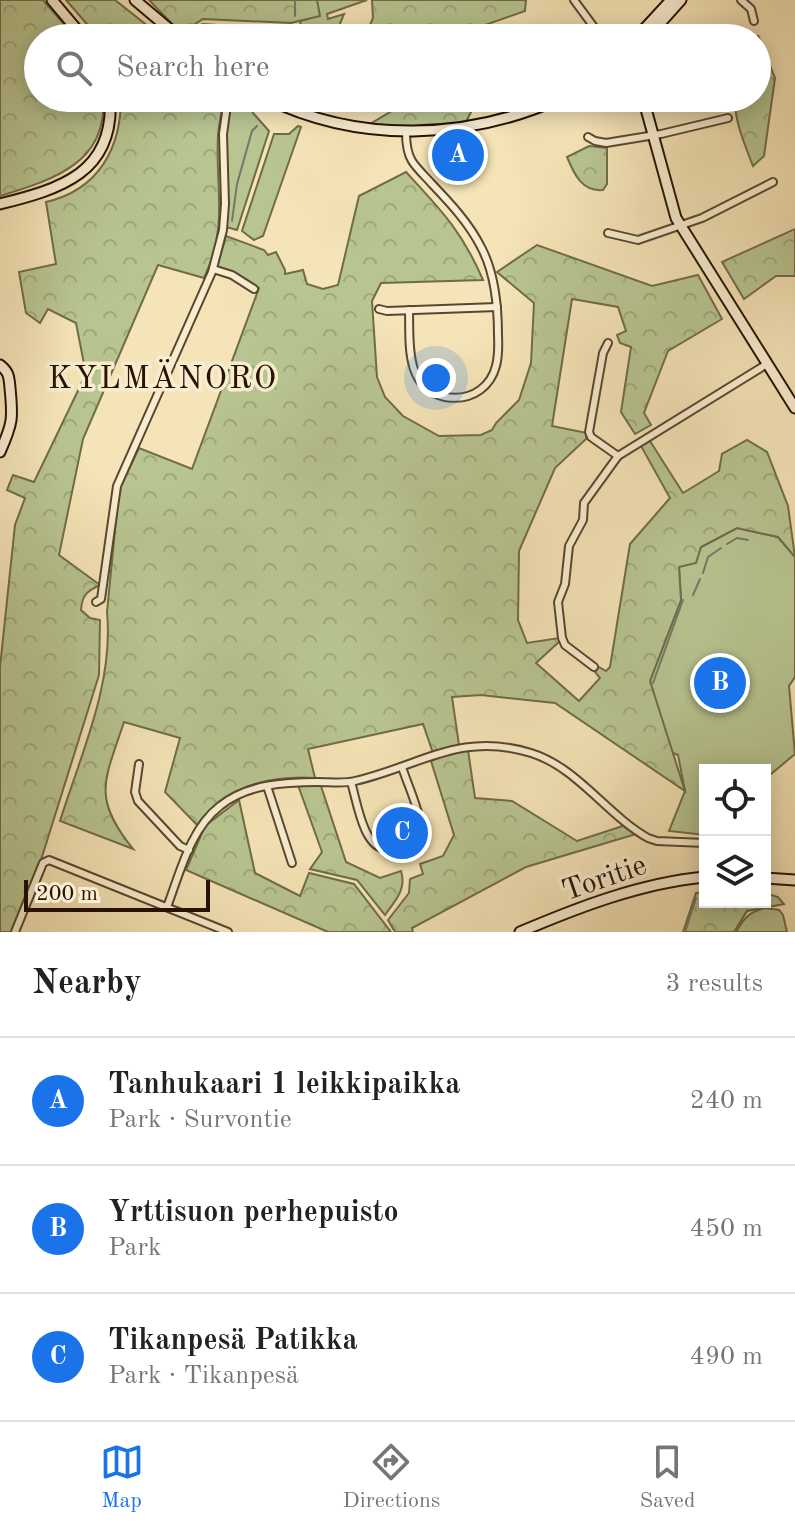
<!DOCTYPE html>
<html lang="en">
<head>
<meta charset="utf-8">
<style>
	:root { --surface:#fff; --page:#f6f6f6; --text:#222; --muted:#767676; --line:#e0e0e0; --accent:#1a73e8 }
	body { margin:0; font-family:"Old Standard TT",serif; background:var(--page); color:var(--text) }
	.controls { position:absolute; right:24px; bottom:24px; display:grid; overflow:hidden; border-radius:0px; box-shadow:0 4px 20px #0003 }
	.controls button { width:72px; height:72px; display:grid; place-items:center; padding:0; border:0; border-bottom:2px solid var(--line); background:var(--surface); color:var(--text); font:40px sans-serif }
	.scale { position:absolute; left:24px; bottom:20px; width:186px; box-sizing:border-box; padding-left:8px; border:4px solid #271300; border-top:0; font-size:22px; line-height:28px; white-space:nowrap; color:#271300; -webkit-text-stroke:6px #f8edd0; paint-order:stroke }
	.you { position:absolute; left:436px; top:378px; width:28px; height:28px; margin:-20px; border:6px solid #fff; border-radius:50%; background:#1a73e8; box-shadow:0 0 0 12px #1a73e833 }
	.badge { display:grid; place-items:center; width:52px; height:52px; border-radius:50%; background:var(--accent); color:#fff; font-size:26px; font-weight:700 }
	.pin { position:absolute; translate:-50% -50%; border:4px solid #fff; box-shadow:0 2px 8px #0006 }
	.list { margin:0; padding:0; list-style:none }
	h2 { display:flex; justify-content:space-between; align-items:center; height:104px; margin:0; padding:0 32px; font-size:34px }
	h2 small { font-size:26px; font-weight:400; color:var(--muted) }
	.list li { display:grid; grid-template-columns:52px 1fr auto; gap:24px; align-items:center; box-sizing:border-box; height:128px; padding:0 32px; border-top:2px solid var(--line) }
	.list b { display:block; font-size:30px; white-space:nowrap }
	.list p { margin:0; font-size:26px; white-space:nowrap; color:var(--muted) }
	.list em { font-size:26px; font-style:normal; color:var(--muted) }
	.icon { flex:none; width:44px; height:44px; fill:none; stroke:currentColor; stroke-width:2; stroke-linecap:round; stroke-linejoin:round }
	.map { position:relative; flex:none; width:795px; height:932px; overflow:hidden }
	.search { position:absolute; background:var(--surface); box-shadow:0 4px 20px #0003; left:24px; right:24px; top:24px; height:88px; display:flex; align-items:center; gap:20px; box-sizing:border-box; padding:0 28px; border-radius:44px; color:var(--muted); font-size:30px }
	.sheet { height:488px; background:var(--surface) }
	nav { display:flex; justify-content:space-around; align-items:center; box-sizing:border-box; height:112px; border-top:2px solid var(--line); background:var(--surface); font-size:22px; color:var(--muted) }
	nav a { display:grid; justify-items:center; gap:4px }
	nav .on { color:var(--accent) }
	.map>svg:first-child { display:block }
</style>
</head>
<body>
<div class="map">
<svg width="795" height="932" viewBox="0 0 795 932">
	<defs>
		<pattern id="forest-crowns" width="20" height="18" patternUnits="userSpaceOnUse" patternTransform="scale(2)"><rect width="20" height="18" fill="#b8c591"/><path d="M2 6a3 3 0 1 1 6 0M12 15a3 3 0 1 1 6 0" fill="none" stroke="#9ea87b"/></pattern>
	</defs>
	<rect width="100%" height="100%" fill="#f5e4b7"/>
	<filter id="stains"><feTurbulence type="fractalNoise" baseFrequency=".0025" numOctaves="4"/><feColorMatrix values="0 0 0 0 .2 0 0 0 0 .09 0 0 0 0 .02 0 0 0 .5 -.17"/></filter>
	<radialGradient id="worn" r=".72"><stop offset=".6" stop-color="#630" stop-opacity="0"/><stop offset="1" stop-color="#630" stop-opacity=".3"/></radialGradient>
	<g fill="#b8c591" stroke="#706c48" stroke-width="2">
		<path d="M207 0H367L327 14 328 19 344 14 334 38H303L300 21 313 17Z"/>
		<path d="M232 98H241L250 103 253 113 269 131 237 230 226 227V134Z"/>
		<path d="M298 126 301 127 263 236 254 240 242 231 274 134H289Z"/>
		<path d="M737 528 778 537 795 557V677L789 686 795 754 765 779V770H705V835L669 831 685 791 678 755 668 751 650 681 681 600 679 567 701 547Z"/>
		<path d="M765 908 779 910 783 915 787 932H736C744 918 749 912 765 908Z"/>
	</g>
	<g fill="url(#forest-crowns)" stroke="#706c48" stroke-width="2">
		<path d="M0 0H43L76 38H38V98H103C108 164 51 180 0 196Z"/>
		<path d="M66 0H115L163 38H99Z"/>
		<path d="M149 0H317L320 16 291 23 203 19 181 33Z"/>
		<path d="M372 0H526L525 11 448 38H367L366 34 373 18Z"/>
		<path d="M203 24 260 28 301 27 303 38H188L191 29Z"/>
		<path d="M758 35 775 78 764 156 753 166C745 145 734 121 735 98H757Z"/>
		<path d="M121 98H224C222 110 219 123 218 135 215 189 229 225 204 278L158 265 83 439 59 555 100 585C87 591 82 595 81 610L90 618 100 620 99 675 41 860 11 932H0V667L15 525 25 498 7 490 13 475 34 482 86 374 76 323 48 309 40 323 26 313 19 272 56 264 46 202C98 190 121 149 121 98Z"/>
		<path d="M394 98H471L477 100 465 124 406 127 370 124 400 106Z"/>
		<path d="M589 146 607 148V184L603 190C582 192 574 174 567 157Z"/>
		<path d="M406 172C441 210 462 231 483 280L381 283 372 301 377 377 385 397 403 416 439 436 481 435 492 430 496 423 519 400 531 363 534 303 497 272 537 245 652 286 698 275 722 319 668 351 644 413 651 425 635 434 621 412 631 347 620 343 617 335 626 331 618 307 572 299 552 426 587 433 586 439 555 468 519 551 518 620 527 643 559 638 560 641 536 663 579 701 600 678 595 672 599 667 606 671 610 667 630 544 670 498 641 446 650 441 683 493 719 471 722 454 747 440 767 452 788 506 795 557 778 537 737 528 701 547 696 563 679 567 681 600 650 681 685 791 555 703 481 695 452 697 459 745 433 753 423 724 308 749 315 778C269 775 226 786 197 825L165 792 180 738 124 722C105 780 91 797 133 849L60 821C81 754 114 683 107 612L118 500 121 486 139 448 192 469 259 288 217 267 226 236 264 250 268 255 276 252 285 270V274L303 270 307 284 323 289 338 285 359 196Z"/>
		<path d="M795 229V276H776L744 299 722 262Z"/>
		<path d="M468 750 475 798 512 801 577 841 626 825 636 834 526 867 412 928 413 932H395L388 920 409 893 410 879 423 874 420 864 443 856 454 835 431 761 454 751Z"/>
		<path d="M298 785 321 786 346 862 380 878 401 871C407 889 395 901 385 915L357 880 310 869 322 852Z"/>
		<path d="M239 800 255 873 300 896 309 873 354 884 391 932H328L186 870 205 826Z"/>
		<path d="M705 892V902H765V893L778 897 784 904 747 911 734 932H683L696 893Z"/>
	</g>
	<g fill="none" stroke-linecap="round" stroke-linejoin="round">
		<g stroke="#6e7a6c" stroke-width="2">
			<path d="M295 16V0"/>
			<path d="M299 31 300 38"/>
			<path d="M232 221 237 184 252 131 257 126"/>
			<path d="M727 544 737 538 748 540"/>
			<path d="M703 573 708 557 721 548"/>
			<path d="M693 595 700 579"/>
			<path d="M653 683 683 600"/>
			<path d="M685 932 696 898"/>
		</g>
		<g stroke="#5a472e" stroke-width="10">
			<g id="street">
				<path d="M574 0 602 38"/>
				<path d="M741 0 751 9 754 21"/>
				<path d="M406 132C406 141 407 153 412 161 417 169 426 177 432 184 450 203 469 223 481 247 495 273 498 306 498 335 499 356 498 377 480 390 469 398 457 399 445 397 404 388 410 342 409 310"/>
				<path d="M588 137 595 141 606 143 661 134 728 118"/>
				<path d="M608 233 638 240 702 218 773 182"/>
				<path d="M213 269 232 275 254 289"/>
				<path d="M379 309 387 311 497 307"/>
				<path d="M608 343 603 353 589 432 591 437 618 456"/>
				<path d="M96 602 101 599 117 486 212 272 223 230 225 204 223 134 228 98"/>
				<path d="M594 667 565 645 562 638 558 602 565 584 569 546 583 520 584 503 618 456 767 364"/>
				<path d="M139 764 135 792 138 801 180 846 189 850"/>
				<path d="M351 782C357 801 363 849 387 849 393 849 400 846 405 844 414 842 421 837 421 827 420 811 407 783 402 767"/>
				<path d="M267 786 292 863"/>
				<path d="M167 907C180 873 190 829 220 806 247 784 285 782 318 782 330 782 343 784 355 781 420 766 460 731 531 753 577 767 607 815 648 838L657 841 705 843"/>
				<path d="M15 932 43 863 49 860 228 932"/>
			</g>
		</g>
		<g stroke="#271300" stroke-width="13">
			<g id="secondary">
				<path d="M52 0 84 38"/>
				<path d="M135 0 180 38"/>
				<path d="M636 38 671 0"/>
				<path d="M647 38 681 0"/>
				<path d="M266 98C359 144 468 140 561 98"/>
				<path d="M643 98 676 218 795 408"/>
				<path d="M0 204C60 189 115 173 110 98"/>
				<path d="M0 365C9 372 9 377 10 388 13 418 13 423 0 452"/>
				<path d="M765 878 795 880"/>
				<path d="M520 932C579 907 641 883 705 877"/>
			</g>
		</g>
		<use href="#street" stroke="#f8edd0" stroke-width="6"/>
		<use href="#secondary" stroke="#f8edd0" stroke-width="9"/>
	</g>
	<g text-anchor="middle" stroke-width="7" stroke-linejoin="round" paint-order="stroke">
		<g font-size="30" fill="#271300" stroke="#f8edd0">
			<text transform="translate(604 877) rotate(-19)" y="10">Toritie</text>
		</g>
		<g font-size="32" letter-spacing="2" fill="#271300" stroke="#f8edd0">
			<text x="163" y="388">KYLMÄNORO</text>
		</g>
	</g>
	<rect width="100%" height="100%" filter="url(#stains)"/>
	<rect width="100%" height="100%" fill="url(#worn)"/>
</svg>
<div class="controls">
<button><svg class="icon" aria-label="locate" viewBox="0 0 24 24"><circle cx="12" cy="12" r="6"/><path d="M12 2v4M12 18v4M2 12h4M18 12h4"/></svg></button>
<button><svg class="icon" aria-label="layers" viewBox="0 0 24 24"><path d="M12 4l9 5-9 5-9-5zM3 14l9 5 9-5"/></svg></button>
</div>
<div class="scale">200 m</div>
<div class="you"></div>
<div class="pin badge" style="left:458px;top:155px">A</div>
<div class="pin badge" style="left:720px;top:683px">B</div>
<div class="pin badge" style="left:402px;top:833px">C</div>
<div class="search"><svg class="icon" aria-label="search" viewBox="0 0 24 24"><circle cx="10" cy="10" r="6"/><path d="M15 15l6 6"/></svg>Search here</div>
</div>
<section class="sheet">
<h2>Nearby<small>3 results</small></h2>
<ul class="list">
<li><span class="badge">A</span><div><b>Tanhukaari 1 leikkipaikka</b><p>Park · Survontie</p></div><em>240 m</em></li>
<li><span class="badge">B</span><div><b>Yrttisuon perhepuisto</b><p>Park</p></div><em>450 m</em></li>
<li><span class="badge">C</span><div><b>Tikanpesä Patikka</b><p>Park · Tikanpesä</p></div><em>490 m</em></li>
</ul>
</section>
<nav>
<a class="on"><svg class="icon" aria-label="map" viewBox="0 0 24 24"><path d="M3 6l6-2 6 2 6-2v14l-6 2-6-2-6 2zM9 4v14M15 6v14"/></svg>Map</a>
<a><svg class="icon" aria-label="directions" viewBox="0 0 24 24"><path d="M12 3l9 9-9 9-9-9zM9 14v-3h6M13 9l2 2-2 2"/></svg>Directions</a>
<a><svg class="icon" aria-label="saved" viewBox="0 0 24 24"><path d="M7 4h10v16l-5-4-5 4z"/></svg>Saved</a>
</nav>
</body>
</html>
